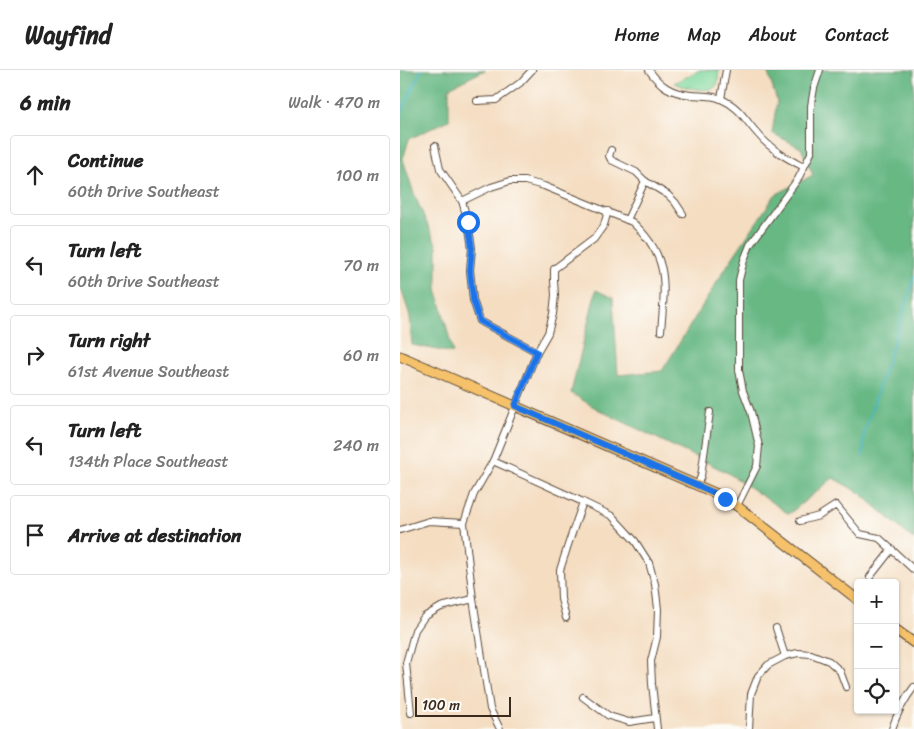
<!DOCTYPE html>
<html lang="en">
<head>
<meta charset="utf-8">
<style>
	:root { --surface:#fff; --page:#f6f6f6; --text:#222; --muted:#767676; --line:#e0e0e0 }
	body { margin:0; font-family:Sriracha,sans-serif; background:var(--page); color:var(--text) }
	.controls { position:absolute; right:15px; bottom:15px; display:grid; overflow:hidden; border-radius:5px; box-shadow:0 1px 4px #0004 }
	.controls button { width:45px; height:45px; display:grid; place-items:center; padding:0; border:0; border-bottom:1px solid var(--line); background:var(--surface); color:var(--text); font:25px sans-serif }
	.scale { position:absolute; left:15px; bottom:12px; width:96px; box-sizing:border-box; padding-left:5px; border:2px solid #3b2a1e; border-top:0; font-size:14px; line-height:18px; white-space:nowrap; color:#3b2a1e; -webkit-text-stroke:4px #fdfcf7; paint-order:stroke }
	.stop { position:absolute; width:15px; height:15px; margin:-11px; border:4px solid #1a73e8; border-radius:50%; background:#fff }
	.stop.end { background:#1a73e8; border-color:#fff; box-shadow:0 1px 5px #0008 }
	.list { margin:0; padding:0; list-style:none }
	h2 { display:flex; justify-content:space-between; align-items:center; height:65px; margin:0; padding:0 20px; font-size:21px }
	h2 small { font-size:16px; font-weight:400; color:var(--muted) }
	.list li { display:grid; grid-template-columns:32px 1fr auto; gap:15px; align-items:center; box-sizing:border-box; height:80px; margin:0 10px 10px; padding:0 10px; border:1px solid var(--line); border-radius:5px }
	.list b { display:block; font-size:19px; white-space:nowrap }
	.list p { margin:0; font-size:16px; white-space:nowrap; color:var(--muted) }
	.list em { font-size:16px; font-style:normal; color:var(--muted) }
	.icon { flex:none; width:28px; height:28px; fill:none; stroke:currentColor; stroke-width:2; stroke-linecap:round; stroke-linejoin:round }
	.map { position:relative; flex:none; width:514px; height:659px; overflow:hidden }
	header { display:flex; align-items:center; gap:30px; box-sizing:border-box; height:70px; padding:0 25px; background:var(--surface); border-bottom:1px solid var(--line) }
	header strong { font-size:24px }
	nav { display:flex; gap:28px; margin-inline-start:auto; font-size:18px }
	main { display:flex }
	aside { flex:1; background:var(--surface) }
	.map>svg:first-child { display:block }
</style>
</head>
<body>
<header>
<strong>Wayfind</strong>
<nav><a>Home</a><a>Map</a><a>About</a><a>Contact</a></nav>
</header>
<main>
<aside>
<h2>6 min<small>Walk · 470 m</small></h2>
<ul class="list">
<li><svg class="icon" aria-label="ahead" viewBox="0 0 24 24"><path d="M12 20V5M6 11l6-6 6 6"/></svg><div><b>Continue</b><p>60th Drive Southeast</p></div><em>100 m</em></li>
<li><svg class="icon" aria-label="left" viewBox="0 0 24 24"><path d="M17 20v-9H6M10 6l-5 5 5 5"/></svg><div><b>Turn left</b><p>60th Drive Southeast</p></div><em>70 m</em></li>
<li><svg class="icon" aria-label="right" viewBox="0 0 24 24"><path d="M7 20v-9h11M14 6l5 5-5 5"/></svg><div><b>Turn right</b><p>61st Avenue Southeast</p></div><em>60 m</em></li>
<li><svg class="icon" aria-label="left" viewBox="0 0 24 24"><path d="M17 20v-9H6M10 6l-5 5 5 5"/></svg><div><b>Turn left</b><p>134th Place Southeast</p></div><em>240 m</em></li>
<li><svg class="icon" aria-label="arrive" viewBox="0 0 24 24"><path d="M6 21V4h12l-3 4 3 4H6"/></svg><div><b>Arrive at destination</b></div></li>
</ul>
</aside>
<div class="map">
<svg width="514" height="659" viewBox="0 0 514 659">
	<rect width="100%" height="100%" fill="#fdfcf7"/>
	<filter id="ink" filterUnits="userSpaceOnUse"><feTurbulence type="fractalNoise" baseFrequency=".02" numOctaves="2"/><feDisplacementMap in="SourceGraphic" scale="10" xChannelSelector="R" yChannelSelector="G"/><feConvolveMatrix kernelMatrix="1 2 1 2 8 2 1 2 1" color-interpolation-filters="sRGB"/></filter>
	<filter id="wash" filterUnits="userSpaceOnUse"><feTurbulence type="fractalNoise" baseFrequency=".0096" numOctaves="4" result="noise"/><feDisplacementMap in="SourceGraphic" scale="20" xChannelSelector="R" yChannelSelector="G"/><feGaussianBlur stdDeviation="1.12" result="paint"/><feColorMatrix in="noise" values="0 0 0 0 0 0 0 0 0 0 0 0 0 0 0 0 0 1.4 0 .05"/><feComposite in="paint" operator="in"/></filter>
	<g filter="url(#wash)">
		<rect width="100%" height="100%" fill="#f4ddc1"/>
		<path fill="#80d89d" stroke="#5e815e" d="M300 0H319C318 5 319 12 316 16 310 24 282 17 274 13Z"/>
		<g fill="#68b884" stroke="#527151">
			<path d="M0 0H85L49 18V50L9 69 3 89 14 124 37 176V219L53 283 12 275 10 246 0 216Z"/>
			<path d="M367 0H514V470L460 423 433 408 389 444 328 403 199 340 171 323 196 220 213 228 218 305 262 301 327 196 375 125 413 105 401 78 372 63 377 31Z"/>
		</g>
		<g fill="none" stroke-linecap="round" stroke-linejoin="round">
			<g stroke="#48b6c1" stroke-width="2">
				<path d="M0 46 21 0"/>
				<path d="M463 386 464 363 510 222 514 206"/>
			</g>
		</g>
	</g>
	<g filter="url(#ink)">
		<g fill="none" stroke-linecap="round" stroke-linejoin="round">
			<g stroke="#574536" stroke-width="8">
				<g id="minor">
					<path d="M249 0C260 16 271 23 291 25 301 26 312 25 321 29 340 37 345 50 357 63 370 79 386 88 404 97"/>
					<path d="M321 29 326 0"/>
					<path d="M77 31 96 30 120 13 132 0"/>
					<path d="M35 76 40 99 62 131 68 152 72 178 70 200 73 230 80 251 137 282"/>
					<path d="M211 80 209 86 211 90 236 102 245 111 268 125 275 132 283 144"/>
					<path d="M62 131 91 117 110 111H125L144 116 232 152C270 186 265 214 261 261"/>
					<path d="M227 150 245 111"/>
					<path d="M93 391 183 432 212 446 235 471 249 493 255 514 258 539 257 567 251 591 252 614 257 659"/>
					<path d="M297 416 301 406 310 342"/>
					<path d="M337 436 357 396 359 376 351 342 343 321 339 300V210L344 190 350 175 398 109 411 83V36L414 18 420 0"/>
					<path d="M400 451 419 446 436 435 460 464 479 468 514 500"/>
					<path d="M0 460 29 451 64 453"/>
					<path d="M470 507 492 479"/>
					<path d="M166 548 161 529 160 500 169 472 183 432"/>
					<path d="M376 558 385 586"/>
					<path d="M183 627 209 646 229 652 255 648"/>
					<path d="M11 643 6 593 15 560 24 547 41 537 73 529"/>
					<path d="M100 659 90 639 73 529 64 453 74 424 93 391 137 282 148 263 153 244 155 225 154 211V199L194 169 204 155 208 141"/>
					<path d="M349 659 351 624 358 606 368 595 385 586 398 583 411 584 429 591 440 601 446 617"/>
					<path d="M492 659C497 643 504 630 514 617"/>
				</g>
			</g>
			<g stroke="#574536" stroke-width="11">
				<g id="major">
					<path d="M0 286 317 424 337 436 458 530"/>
					<path d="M495 559 514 573"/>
				</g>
			</g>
			<use href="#minor" stroke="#fff" stroke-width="6"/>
			<use href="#major" stroke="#f5c16b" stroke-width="9"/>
		</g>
	</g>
	<g fill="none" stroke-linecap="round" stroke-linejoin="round" filter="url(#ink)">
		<path stroke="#1a73e8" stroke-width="6" d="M68 152 72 178 70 200 73 230 80 251 137 282 115 336 317 424 325 429"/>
	</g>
</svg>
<div class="controls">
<button>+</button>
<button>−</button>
<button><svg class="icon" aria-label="locate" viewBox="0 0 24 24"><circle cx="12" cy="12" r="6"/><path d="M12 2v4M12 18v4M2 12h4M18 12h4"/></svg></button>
</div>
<div class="scale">100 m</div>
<div class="stop" style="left:68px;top:152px"></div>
<div class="stop end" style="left:325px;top:429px"></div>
</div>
</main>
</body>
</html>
